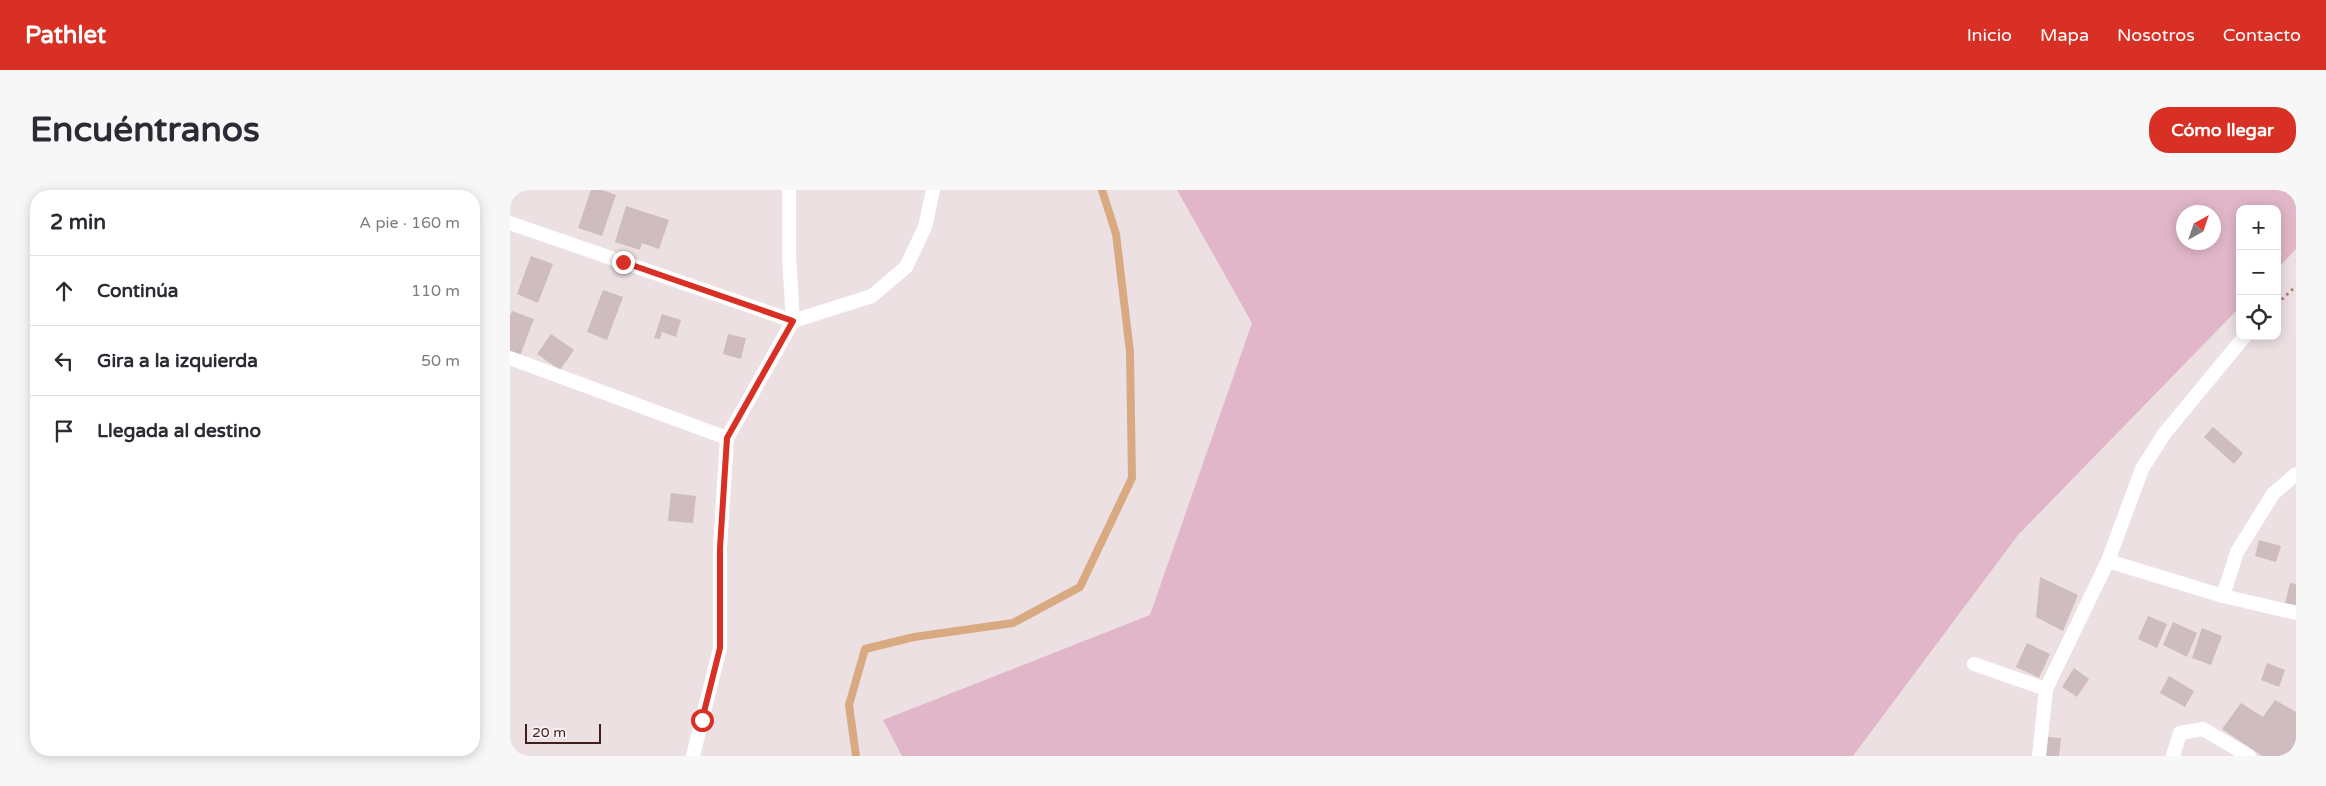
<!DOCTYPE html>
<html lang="es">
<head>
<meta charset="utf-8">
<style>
	:root { --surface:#fff; --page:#f7f7f7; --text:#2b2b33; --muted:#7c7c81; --line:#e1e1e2; --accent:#d93025 }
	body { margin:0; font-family:"Varela Round",sans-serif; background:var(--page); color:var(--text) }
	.controls { position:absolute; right:15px; top:15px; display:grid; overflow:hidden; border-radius:10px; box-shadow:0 2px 12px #0003 }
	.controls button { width:45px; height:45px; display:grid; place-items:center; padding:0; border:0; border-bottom:1px solid var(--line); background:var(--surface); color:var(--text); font:25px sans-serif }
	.compass { position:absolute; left:1666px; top:15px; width:45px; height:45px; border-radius:50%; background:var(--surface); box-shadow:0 2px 12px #0003; rotate:40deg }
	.scale { position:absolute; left:15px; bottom:12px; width:76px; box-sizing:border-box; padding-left:5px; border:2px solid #40201f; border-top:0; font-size:14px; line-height:18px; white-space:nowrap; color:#40201f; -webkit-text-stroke:4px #f9f1f3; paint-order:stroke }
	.stop { position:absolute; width:15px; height:15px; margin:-11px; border:4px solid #d93025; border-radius:50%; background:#fff }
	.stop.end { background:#d93025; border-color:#fff; box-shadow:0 1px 5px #0008 }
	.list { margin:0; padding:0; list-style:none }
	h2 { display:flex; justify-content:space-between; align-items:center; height:65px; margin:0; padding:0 20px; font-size:21px }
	h2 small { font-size:16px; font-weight:400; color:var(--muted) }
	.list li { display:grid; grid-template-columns:32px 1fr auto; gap:15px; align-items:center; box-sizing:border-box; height:70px; padding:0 20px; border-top:1px solid var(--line) }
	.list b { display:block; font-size:19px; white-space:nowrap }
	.list em { font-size:16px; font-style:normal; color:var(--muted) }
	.icon { flex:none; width:28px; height:28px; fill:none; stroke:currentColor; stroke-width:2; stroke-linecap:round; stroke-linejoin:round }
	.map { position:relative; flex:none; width:1786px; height:566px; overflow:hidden; border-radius:20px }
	header { display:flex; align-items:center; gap:30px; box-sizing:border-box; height:70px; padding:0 25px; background:var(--accent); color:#fff }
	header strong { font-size:24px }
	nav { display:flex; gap:28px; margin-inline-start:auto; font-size:18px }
	.intro { display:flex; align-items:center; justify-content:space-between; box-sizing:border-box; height:120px; padding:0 30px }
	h1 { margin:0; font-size:35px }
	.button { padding:12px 22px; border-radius:20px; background:var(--accent); color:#fff; font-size:18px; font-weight:700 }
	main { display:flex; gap:30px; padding:0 30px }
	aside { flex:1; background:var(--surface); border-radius:20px; box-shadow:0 2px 12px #0003 }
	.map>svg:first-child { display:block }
</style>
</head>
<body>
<header>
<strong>Pathlet</strong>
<nav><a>Inicio</a><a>Mapa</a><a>Nosotros</a><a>Contacto</a></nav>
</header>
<div class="intro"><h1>Encuéntranos</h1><a class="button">Cómo llegar</a></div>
<main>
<aside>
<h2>2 min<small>A pie · 160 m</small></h2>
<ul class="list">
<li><svg class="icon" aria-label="ahead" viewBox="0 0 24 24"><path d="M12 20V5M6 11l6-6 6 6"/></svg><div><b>Continúa</b></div><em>110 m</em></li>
<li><svg class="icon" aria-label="left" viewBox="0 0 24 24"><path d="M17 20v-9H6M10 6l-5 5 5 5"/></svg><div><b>Gira a la izquierda</b></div><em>50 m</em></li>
<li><svg class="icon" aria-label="arrive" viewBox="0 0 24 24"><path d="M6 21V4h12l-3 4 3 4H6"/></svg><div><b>Llegada al destino</b></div></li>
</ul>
</aside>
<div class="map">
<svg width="1786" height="566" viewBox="0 0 1786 566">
	<rect width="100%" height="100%" fill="#ede0e2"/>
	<path fill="#e1b6c8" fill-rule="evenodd" d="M667 0H1786V59L1767 79V19H1730V117L1508 345 1343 566H392L373 530 640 425 742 133ZM1674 22H1704V52H1674Z"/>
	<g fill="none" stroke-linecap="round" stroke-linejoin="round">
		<path stroke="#d9aa81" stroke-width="8" d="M346 566 339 515 355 459 404 447 503 433 570 397 622 288 620 162 606 44 592 0"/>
	</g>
	<g fill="#cebcbf">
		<path d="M81 0H92L106 5 92 46 68 38Z"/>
		<path d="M116 16 159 30 149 59 132 53 130 60 105 52Z"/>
		<path d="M21 66 43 74 28 113 7 104Z"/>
		<path d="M93 100 113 107 97 150 77 142Z"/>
		<path d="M2 121 24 129 8 171 0 168V126Z"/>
		<path d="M152 124 171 130 166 147 152 142 150 149 144 148Z"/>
		<path d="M41 144 64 160 50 180 27 164Z"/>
		<path d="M218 144 236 148 231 169 213 164Z"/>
		<path d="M1703 237 1733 263 1724 274 1694 247Z"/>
		<path d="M161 303 186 306 183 333 158 331Z"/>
		<path d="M1749 350 1771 356 1766 372 1745 366Z"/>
		<path d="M1530 387 1568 405 1553 441 1526 427Z"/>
		<path d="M1780 393 1786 394V415L1775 413Z"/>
		<path d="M1638 426 1657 434 1647 458 1628 449Z"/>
		<path d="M1663 432 1687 443 1677 467 1653 455Z"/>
		<path d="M1692 438 1712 446 1701 475 1682 468Z"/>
		<path d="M1517 453 1540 464 1529 488 1506 477Z"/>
		<path d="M1757 473 1775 480 1769 497 1751 490Z"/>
		<path d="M1564 478 1579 489 1567 507 1552 497Z"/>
		<path d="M1659 486 1684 501 1675 517 1650 503Z"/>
		<path d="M1765 510 1786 522V560L1779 566H1752L1712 539 1731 513 1753 527Z"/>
		<path d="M1538 547 1551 548 1549 566H1536Z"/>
	</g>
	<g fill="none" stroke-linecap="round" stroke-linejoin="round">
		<path stroke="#b57d7d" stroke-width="3" stroke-dasharray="2.5 4" stroke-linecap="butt" d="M1767 114 1786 96"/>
		<g stroke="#fff" stroke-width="14">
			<path d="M0 33 283 131 279 66V0"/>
			<path d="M0 168 217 248"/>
			<path d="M1598 371 1713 406 1786 423"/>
			<path d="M1713 406 1727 362 1763 304 1786 284"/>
			<path d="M1464 474 1536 499"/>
			<path d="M183 566 210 458V358L217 248 283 131 362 106 396 77 415 37 423 0"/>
			<path d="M1529 566 1536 499 1598 371 1632 279 1654 244 1735 146"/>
			<path d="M1663 566 1670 543 1693 539 1739 566"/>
		</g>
	</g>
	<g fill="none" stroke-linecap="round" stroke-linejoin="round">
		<path stroke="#d93025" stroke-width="6" d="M113 72 283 131 217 248 210 358V458L192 530"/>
	</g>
</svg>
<div class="controls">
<button>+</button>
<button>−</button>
<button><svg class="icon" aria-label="locate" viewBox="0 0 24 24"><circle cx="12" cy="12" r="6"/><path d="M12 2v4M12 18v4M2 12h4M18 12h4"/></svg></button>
</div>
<svg class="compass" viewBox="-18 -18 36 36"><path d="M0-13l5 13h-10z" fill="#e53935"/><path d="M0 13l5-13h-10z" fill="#7c7c81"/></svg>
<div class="scale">20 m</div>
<div class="stop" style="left:192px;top:530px"></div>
<div class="stop end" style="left:113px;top:72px"></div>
</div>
</main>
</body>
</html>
